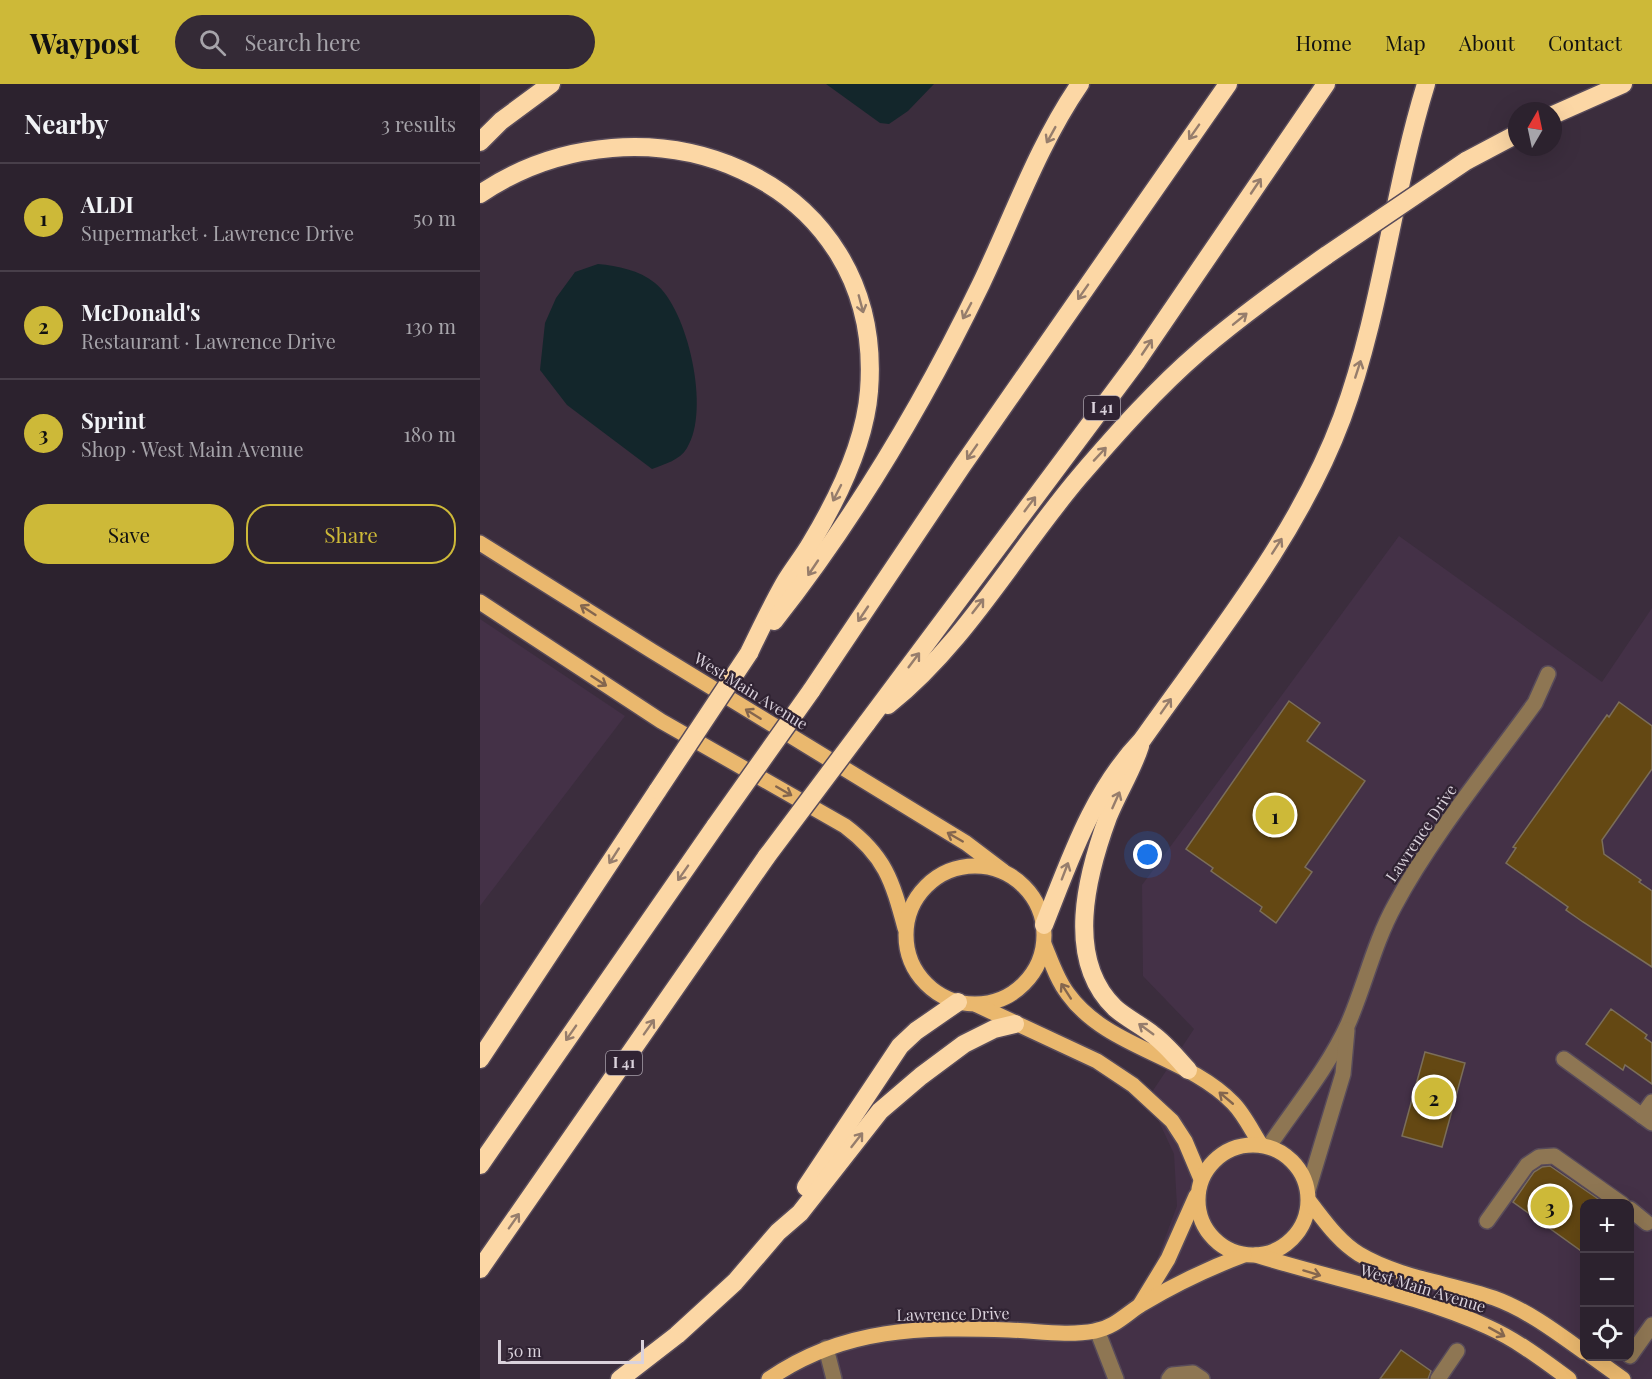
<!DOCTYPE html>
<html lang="en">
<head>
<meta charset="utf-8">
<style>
	:root { --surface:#2c222e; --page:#342a36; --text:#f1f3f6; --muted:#a6a4aa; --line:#483f4a; --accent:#cdb938 }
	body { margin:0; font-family:"Playfair Display",serif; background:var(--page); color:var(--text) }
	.controls { position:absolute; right:18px; bottom:18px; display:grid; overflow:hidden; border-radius:12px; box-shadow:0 6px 24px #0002 }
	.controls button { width:54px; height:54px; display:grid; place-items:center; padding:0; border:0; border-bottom:2px solid var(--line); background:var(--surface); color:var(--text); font:30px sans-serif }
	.compass { position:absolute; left:1028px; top:18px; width:54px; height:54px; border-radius:50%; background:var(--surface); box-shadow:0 6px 24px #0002; rotate:9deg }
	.scale { position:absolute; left:18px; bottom:15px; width:146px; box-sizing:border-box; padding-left:6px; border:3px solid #dad2dc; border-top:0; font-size:16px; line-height:21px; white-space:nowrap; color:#dad2dc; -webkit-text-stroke:4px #302333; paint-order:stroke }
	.you { position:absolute; left:668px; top:771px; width:21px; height:21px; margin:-15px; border:4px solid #fff; border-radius:50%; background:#1a73e8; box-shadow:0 0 0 9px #1a73e833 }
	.badge { display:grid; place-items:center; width:39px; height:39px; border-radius:50%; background:var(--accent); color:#111; font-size:20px; font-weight:700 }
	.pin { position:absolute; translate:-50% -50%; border:3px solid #fff; box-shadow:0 2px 6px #0006 }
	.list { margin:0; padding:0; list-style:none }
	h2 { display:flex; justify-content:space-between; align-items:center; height:78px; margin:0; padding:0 24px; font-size:26px }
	h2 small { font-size:20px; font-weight:400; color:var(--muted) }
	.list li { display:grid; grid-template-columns:39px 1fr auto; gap:18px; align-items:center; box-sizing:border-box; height:108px; padding:0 24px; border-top:2px solid var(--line) }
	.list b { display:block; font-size:22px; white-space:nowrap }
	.list p { margin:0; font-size:20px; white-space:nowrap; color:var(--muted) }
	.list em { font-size:20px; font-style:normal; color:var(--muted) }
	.actions { display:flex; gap:12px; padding:18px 24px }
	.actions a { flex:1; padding:14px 0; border:2px solid var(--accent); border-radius:24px; text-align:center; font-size:21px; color:var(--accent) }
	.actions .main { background:var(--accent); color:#111 }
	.icon { flex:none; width:33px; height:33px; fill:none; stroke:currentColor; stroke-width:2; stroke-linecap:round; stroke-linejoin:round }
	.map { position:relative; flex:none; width:1172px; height:1295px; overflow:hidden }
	header { display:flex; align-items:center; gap:36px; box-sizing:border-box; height:84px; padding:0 30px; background:var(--accent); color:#111 }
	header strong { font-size:28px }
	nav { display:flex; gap:33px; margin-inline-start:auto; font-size:21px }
	.search { width:420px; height:54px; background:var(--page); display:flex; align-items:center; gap:15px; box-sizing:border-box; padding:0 21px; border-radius:33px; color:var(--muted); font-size:22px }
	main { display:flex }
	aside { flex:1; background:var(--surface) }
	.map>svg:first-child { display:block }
</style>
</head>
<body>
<header>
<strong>Waypost</strong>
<div class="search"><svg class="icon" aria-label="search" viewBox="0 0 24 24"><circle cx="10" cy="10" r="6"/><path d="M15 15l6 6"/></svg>Search here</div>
<nav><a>Home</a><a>Map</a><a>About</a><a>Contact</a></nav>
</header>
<main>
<aside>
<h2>Nearby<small>3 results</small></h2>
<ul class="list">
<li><span class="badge">1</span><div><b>ALDI</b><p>Supermarket · Lawrence Drive</p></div><em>50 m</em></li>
<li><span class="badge">2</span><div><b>McDonald's</b><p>Restaurant · Lawrence Drive</p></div><em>130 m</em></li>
<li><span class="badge">3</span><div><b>Sprint</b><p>Shop · West Main Avenue</p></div><em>180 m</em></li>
</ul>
<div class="actions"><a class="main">Save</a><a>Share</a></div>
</aside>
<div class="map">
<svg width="1172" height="1295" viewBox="0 0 1172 1295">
	<rect width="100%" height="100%" fill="#3b2d3d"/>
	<g fill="#443147" fill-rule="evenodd">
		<path d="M919 452 1122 598 1172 524V1295H289L386 1252 617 1246 660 1221 697 1122 694 1070 668 1014 714 945 663 892 662 801ZM1104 1120H1150V1272H1104Z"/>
		<path d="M0 535 145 632 0 822Z"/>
	</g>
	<g fill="#13262b">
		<path d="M346 0H454L428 27 409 40 400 39Z"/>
		<path d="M118 180C138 182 159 186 175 199 208 225 231 327 207 364 200 376 185 380 172 385L87 321 60 286 65 239 76 214 95 188Z"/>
	</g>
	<g fill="#644813" stroke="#7b6e5a" stroke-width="1.5">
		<path d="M809 617 840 639 827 657 885 697 825 783 832 788 796 839 780 827 782 823 731 787 733 784 706 765Z"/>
		<path d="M1139 618 1172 642V685L1122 756 1124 770 1161 796 1159 798 1172 807V883L1103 838 1086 826 1088 823 1026 779 1036 764 1033 763 1127 631 1129 633Z"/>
		<path d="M1131 925 1167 951 1165 954 1172 959V1000L1145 981 1143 986 1106 960Z"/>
		<path d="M945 968 985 979 962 1063 922 1052Z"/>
		<path d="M1070 1082 1124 1119H1104V1169L1033 1118 1054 1088 1062 1083Z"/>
		<path d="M921 1266 951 1287 948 1295H900Z"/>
	</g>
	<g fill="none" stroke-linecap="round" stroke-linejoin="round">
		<g stroke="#584b5a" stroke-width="18">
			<g id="minor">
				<path d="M1084 975 1172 1039"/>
				<path d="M1162 1032 1172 1018"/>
				<path d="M789 1062C816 1022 848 984 868 940 885 901 894 859 915 821 952 752 1008 684 1055 619L1068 590"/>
				<path d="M828 1106 863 990 867 946"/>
				<path d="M1150 1125 1167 1139"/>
				<path d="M1007 1137 1047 1081 1059 1073 1074 1072 1142 1120"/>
				<path d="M617 1246 636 1295"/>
				<path d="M346 1264 354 1295"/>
				<path d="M1150 1272 1172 1241"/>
				<path d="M689 1295 692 1291 713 1289 722 1295"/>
				<path d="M958 1295 977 1267"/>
			</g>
		</g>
		<g stroke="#584b5a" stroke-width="18">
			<g id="major">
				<path d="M0 459 172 567 486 759 523 787"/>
				<path d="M0 518 181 637 365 742C405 772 412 796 425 844"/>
				<circle cx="495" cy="851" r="69"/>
				<path d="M564 860C571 877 577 896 588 910 627 964 706 971 753 1019 764 1030 772 1047 781 1061"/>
				<path d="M497 921 617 977 653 1001 692 1037 705 1057 721 1095"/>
				<circle cx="773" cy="1116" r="55"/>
				<path d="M829 1117C844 1136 858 1157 879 1170 919 1194 970 1199 1014 1214 1047 1226 1076 1248 1104 1268"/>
				<path d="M776 1171C851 1195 936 1210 1008 1243 1037 1256 1063 1276 1089 1295"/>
				<path d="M660 1221 688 1175 716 1112"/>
				<path d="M1111 1272 1143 1295"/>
				<path d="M289 1295C364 1243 442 1243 529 1246 558 1247 587 1252 615 1247 635 1243 646 1230 662 1220 694 1201 729 1184 764 1171"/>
			</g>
		</g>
		<g stroke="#584b5a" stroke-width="21">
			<g id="highway">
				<path d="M1073 31 1143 0"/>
				<path d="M0 58 21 37 71 0"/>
				<path d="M986 77 1037 50"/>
				<path d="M0 110C163 0 406 91 389 307 385 359 358 414 331 459 323 473 312 486 304 500 291 523 280 546 269 569"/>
				<path d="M294 537C375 434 444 318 501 200 533 133 558 61 600 0"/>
				<path d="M331 607 482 382 748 0"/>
				<path d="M408 621C486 559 536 467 600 392 637 349 677 304 720 267 761 232 804 201 847 171"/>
				<path d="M386 640 657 277 846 0"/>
				<path d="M660 662C652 687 638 708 628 733 607 790 584 875 635 924 646 934 661 941 672 950 686 960 697 974 708 986"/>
				<path d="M564 841C590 776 612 708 662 656 734 554 818 452 862 334 902 226 912 110 946 0"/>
				<path d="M0 975 178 706"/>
				<path d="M0 1081 236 741"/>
				<path d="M326 1103 420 962 436 947 478 918"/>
				<path d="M0 1185 287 772"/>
				<path d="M140 1295 197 1251 255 1198 298 1148 320 1129 400 1027 441 992 484 960 514 945 535 940"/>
			</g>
		</g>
		<use href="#minor" stroke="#8e7653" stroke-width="15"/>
		<use href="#major" stroke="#eab86e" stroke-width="15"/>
		<use href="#highway" stroke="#fcd7a5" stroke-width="18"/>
		<g stroke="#584b5a" stroke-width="21" stroke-linecap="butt">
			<g id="highway-bridge">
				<path d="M847 171 986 77"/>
				<path d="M178 706 269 569"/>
				<path d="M236 741 331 607"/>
				<path d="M287 772 386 640"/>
			</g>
		</g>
		<use href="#highway-bridge" stroke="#fcd7a5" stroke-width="18"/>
	</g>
	<defs><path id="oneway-shaft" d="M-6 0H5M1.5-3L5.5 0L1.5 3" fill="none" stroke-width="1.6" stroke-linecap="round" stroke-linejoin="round" transform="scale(1.5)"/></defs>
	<g stroke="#967d6c">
		<use href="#oneway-shaft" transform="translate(714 48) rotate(125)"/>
		<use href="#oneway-shaft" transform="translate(571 51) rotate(119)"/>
		<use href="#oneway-shaft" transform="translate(776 102) rotate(-56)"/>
		<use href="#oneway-shaft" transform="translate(603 208) rotate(125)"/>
		<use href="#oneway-shaft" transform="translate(381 220) rotate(75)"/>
		<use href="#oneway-shaft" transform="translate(487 227) rotate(118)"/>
		<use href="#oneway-shaft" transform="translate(760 235) rotate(-39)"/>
		<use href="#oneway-shaft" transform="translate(667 263) rotate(-56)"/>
		<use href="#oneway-shaft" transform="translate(878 285) rotate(-72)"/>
		<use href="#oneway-shaft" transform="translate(492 368) rotate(125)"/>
		<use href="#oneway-shaft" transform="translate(620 370) rotate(-47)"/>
		<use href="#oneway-shaft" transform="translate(357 409) rotate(117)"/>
		<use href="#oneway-shaft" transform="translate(550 420) rotate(-53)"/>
		<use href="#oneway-shaft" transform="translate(797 462) rotate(-57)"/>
		<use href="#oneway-shaft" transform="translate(333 484) rotate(124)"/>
		<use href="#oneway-shaft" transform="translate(498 522) rotate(-52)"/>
		<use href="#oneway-shaft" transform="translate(383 530) rotate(124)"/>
		<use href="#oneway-shaft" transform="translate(434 576) rotate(-53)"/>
		<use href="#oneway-shaft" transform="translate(686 622) rotate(-55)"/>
		<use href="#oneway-shaft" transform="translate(636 716) rotate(-66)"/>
		<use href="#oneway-shaft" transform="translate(134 772) rotate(123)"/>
		<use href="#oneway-shaft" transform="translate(585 787) rotate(-69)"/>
		<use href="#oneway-shaft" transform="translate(203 789) rotate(125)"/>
		<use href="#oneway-shaft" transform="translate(169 943) rotate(-55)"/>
		<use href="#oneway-shaft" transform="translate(666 945) rotate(-144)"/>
		<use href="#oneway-shaft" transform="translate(91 949) rotate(125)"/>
		<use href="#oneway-shaft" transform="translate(377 1056) rotate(-52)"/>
		<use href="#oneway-shaft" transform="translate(34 1137) rotate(-55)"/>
	</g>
	<g stroke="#84664e">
		<use href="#oneway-shaft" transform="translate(108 526) rotate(-147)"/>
		<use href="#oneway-shaft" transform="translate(119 597) rotate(33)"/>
		<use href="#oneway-shaft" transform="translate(273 630) rotate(-148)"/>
		<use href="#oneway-shaft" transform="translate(304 707) rotate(30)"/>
		<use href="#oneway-shaft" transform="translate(475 753) rotate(-150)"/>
		<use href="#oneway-shaft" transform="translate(586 907) rotate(-123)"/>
		<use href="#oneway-shaft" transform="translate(746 1014) rotate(-140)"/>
		<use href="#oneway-shaft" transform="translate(832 1189) rotate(17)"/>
		<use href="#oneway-shaft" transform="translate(1017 1248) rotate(29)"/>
	</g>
	<g text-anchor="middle" stroke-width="4.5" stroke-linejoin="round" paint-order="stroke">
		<g fill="#302333" stroke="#a79ea9" stroke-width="1.5">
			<rect x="604" y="312" width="36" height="24" rx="4.5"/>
			<rect x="126" y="967" width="36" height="24" rx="4.5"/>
		</g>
		<g font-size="15" font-weight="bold" fill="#dad2dc">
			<text x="622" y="329">I 41</text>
			<text x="144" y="984">I 41</text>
		</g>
		<g font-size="16" fill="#dad2dc" stroke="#302333">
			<text transform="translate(271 607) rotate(32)" y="6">West Main Avenue</text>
			<text transform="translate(941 749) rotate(-56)" y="6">Lawrence Drive</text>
			<text transform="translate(943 1204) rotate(17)" y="6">West Main Avenue</text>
			<text transform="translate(473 1230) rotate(-1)" y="6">Lawrence Drive</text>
		</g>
	</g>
</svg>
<div class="controls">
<button>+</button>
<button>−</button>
<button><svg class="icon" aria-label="locate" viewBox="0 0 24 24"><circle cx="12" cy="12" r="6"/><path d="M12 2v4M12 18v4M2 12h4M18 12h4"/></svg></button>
</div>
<svg class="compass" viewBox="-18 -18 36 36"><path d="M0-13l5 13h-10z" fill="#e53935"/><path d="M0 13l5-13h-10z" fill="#a6a4aa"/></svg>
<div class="scale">50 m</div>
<div class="you"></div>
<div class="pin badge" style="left:795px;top:731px">1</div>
<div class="pin badge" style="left:954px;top:1013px">2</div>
<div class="pin badge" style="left:1070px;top:1122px">3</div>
</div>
</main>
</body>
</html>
